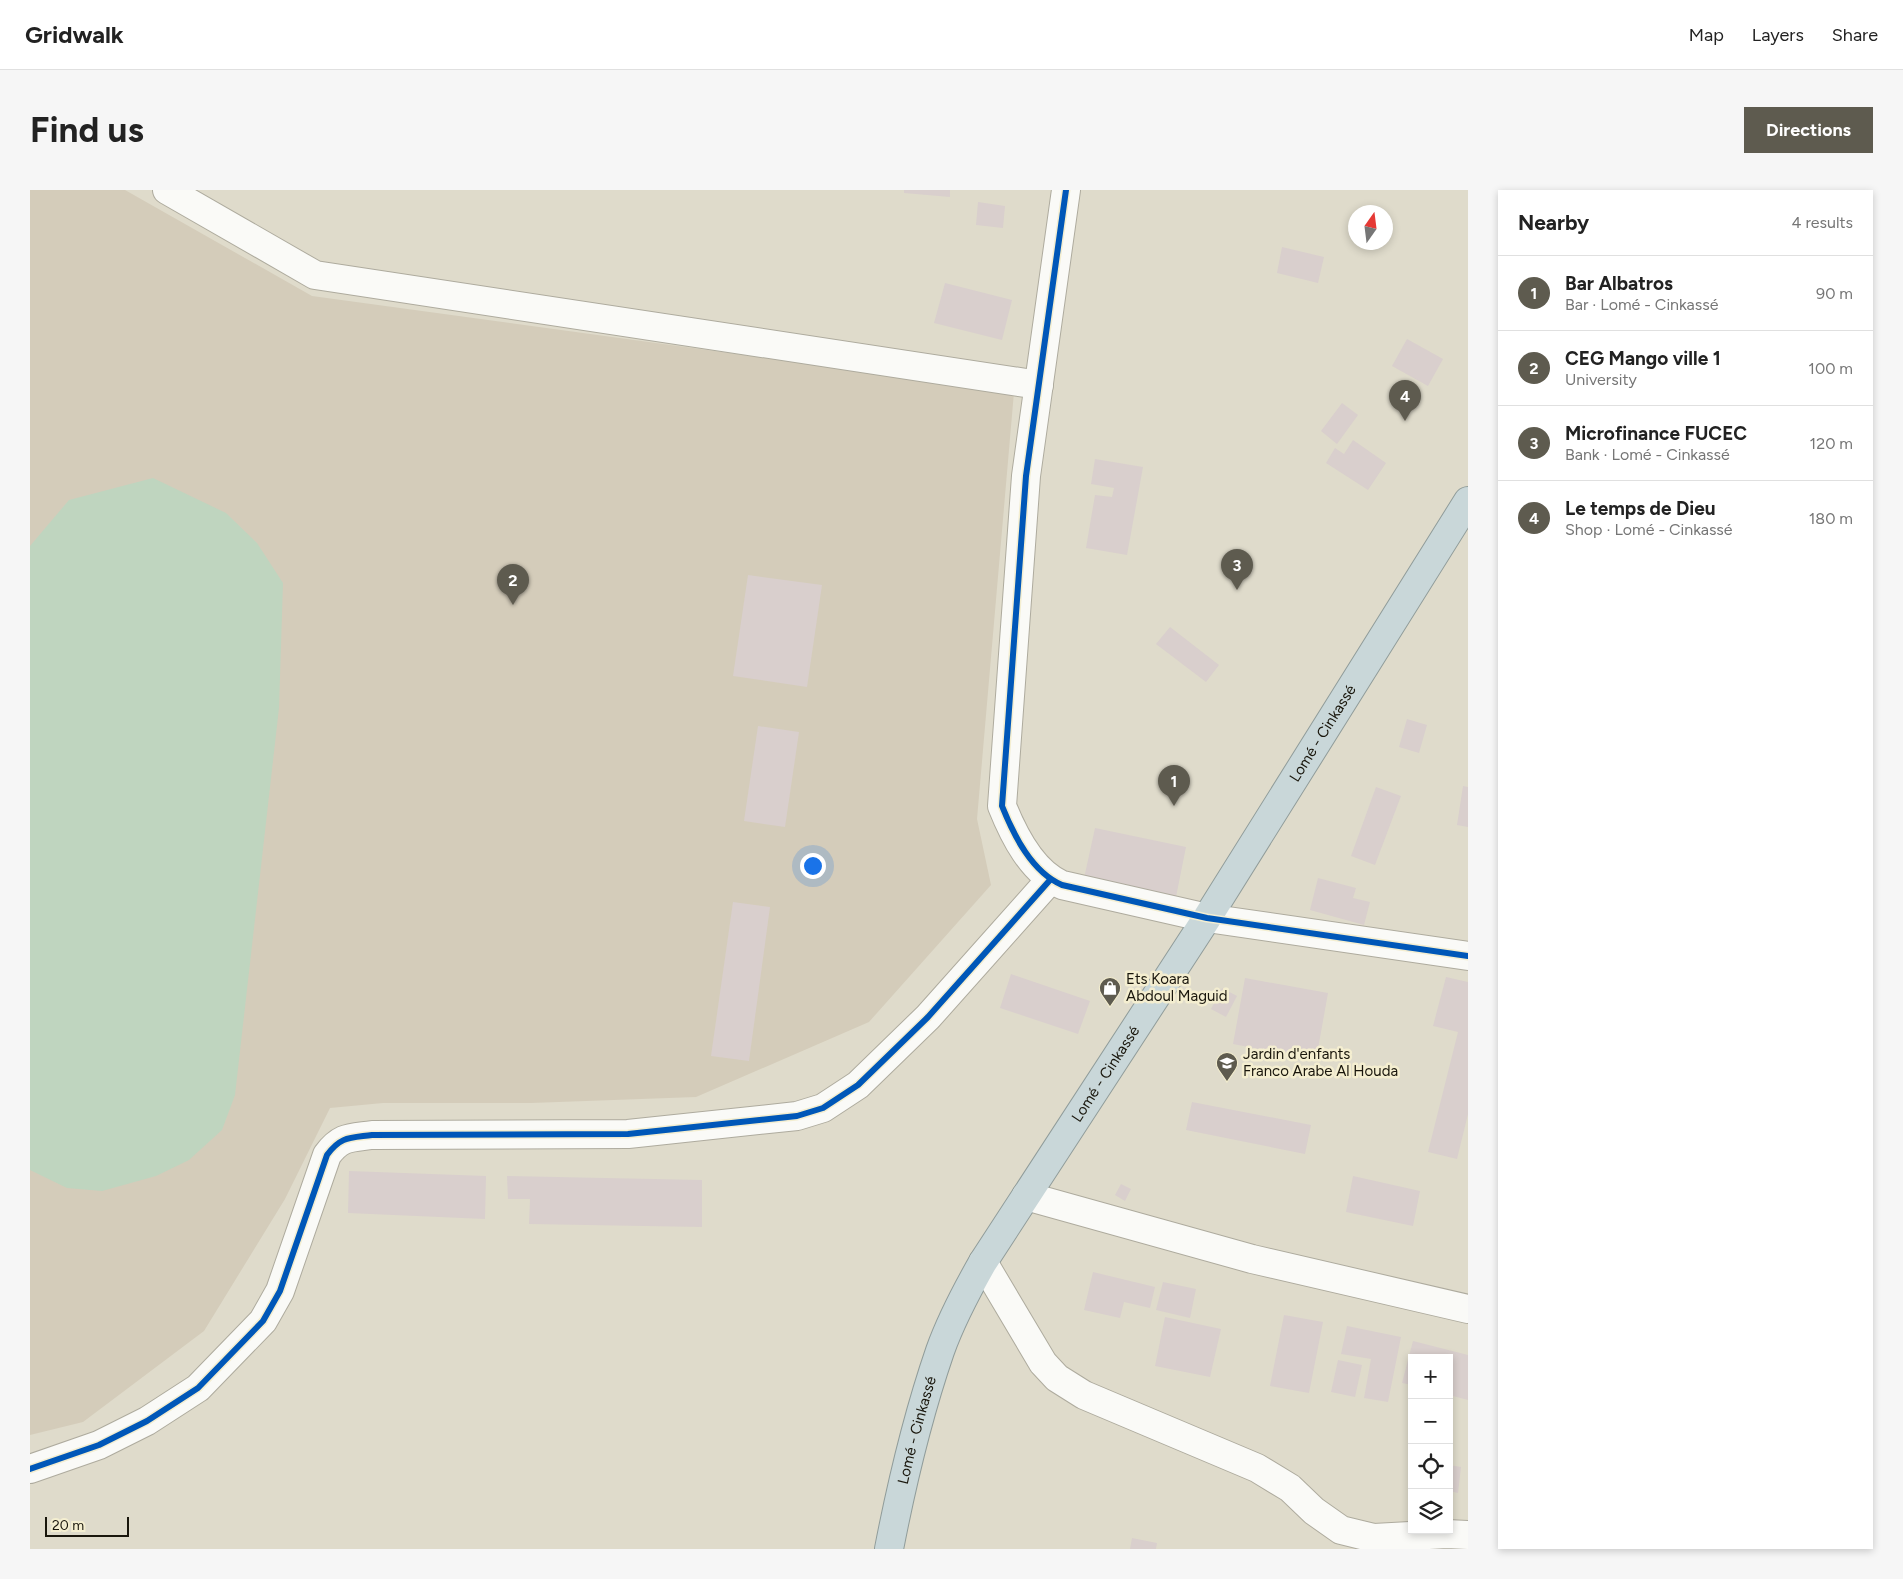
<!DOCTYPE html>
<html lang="en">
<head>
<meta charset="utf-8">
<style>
	:root { --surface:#fff; --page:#f6f6f6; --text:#222; --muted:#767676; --line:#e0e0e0; --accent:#5e5b4f }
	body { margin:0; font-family:Figtree,sans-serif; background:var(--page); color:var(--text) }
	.controls { position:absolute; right:15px; bottom:15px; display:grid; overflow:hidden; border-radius:0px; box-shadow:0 2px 8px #0003 }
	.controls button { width:45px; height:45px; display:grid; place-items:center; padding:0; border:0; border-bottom:1px solid var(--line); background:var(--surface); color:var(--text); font:25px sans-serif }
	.compass { position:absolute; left:1318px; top:15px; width:45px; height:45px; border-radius:50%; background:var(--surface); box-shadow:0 2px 8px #0003; rotate:14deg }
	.scale { position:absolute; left:15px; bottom:12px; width:84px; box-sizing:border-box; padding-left:5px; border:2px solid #19160c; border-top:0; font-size:14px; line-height:18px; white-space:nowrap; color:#19160c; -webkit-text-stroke:4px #f4eed0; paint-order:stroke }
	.you { position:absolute; left:782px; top:675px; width:18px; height:18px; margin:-12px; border:4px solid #fff; border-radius:50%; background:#1a73e8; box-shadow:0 0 0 8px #1a73e833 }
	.badge { display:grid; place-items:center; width:32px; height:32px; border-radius:50%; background:var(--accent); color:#fff; font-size:16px; font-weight:700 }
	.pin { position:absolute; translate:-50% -41px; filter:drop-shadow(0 1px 2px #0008) }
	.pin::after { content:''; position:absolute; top:26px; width:18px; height:15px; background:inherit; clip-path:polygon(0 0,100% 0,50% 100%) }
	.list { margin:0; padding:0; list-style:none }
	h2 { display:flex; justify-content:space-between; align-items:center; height:65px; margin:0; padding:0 20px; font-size:21px }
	h2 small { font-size:16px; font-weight:400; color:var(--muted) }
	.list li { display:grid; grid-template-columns:32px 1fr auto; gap:15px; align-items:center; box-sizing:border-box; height:75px; padding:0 20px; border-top:1px solid var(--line) }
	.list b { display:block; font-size:19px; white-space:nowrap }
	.list p { margin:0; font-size:16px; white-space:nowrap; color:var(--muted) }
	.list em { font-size:16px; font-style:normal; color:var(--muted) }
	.icon { flex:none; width:28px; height:28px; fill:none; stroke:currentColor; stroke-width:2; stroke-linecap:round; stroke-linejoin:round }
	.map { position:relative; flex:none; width:1438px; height:1359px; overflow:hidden; border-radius:0px }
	header { display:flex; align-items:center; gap:30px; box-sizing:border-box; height:70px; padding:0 25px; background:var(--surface); border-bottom:1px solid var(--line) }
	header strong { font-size:24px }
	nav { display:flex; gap:28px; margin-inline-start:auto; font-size:18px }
	.intro { display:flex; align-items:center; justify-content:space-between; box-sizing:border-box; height:120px; padding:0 30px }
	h1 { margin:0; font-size:35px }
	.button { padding:12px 22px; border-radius:0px; background:var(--accent); color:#fff; font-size:18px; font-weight:700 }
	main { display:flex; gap:30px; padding:0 30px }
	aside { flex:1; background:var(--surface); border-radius:0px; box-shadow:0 2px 8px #0003 }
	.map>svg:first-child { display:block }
</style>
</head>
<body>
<header>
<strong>Gridwalk</strong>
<nav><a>Map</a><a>Layers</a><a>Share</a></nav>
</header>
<div class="intro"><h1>Find us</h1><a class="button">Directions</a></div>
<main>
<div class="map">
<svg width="1438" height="1359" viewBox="0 0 1438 1359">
	<rect width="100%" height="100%" fill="#dfdbcb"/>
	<path fill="#d4ccba" d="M0 0H95L282 106 984 202 947 629 961 695 839 832 666 907 501 913H353L300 918 255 1009 174 1141 53 1232 0 1245Z"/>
	<path fill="#bfd5bf" d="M123 288 196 323 227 353 253 393 249 518 205 905 192 940 159 970 126 986 72 1001 37 998 0 980V356L39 310Z"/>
	<g fill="#d9cfcd">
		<path d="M874 0H920V7L874 3Z"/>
		<path d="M948 12 975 16 973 38 946 35Z"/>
		<path d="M1252 57 1294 67 1288 93 1247 83Z"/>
		<path d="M915 93 982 110 972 150 904 133Z"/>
		<path d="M1377 149 1413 169 1398 196 1362 176Z"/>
		<path d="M1312 213 1328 225 1307 254 1291 241Z"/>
		<path d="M1323 250 1356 273 1338 300 1296 273 1305 258 1314 264Z"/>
		<path d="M1065 269 1113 277 1097 365 1056 358 1065 305 1082 307 1084 298 1061 294Z"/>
		<path d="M718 385 792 395 777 497 703 486Z"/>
		<path d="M1140 437 1189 475 1176 492 1126 454Z"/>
		<path d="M1377 529 1397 535 1389 563 1369 557Z"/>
		<path d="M728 536 769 542 755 637 714 631Z"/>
		<path d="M1433 596 1438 597V637L1427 635Z"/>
		<path d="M1346 597 1371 606 1345 675 1321 666Z"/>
		<path d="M1065 638 1156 657 1145 712 1053 693Z"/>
		<path d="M1288 688 1326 698 1323 708 1340 712 1334 735 1280 720Z"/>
		<path d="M703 712 740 717 719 871 681 866Z"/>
		<path d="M981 784 1060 811 1048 844 970 818Z"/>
		<path d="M1416 787 1438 792V924L1427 969 1398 962 1428 842 1403 836Z"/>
		<path d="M1215 788 1298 803 1286 870 1203 854Z"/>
		<path d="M1192 798 1207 806 1196 827 1181 819Z"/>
		<path d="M1162 912 1281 935 1275 964 1156 940Z"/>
		<path d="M319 981 456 986 455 1029 318 1023Z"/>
		<path d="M477 986 672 990V1037L499 1034 500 1009H478Z"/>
		<path d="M1323 986 1390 1001 1383 1036 1316 1022Z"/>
		<path d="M1091 994 1101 999 1095 1011 1085 1005Z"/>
		<path d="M1063 1082 1125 1097 1120 1118 1094 1112 1090 1128 1054 1120Z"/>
		<path d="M1133 1092 1166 1099 1160 1128 1126 1120Z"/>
		<path d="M1254 1125 1293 1132 1279 1203 1240 1196Z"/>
		<path d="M1135 1127 1191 1139 1180 1187 1125 1176Z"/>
		<path d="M1317 1136 1371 1147 1358 1212 1334 1208 1341 1169 1311 1164Z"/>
		<path d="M1383 1151 1438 1165V1210L1419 1205V1168H1382V1195L1372 1193Z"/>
		<path d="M1308 1170 1332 1175 1325 1207 1301 1202Z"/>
		<path d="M1381 1275H1382V1295H1378Z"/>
		<path d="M1419 1275 1431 1277 1428 1303 1419 1301Z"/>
		<path d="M1102 1348 1127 1353 1126 1359H1100Z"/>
	</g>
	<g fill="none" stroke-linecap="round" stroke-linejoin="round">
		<g stroke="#aeab9e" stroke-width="30">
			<g id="minor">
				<path d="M137 0 285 85 1009 195"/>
				<path d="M1036 0 996 286 972 616C984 646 1002 682 1032 695L1177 728 1438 766"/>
				<path d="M996 1006 1222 1069 1438 1119"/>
				<path d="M953 1072 1013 1173 1027 1188 1054 1205 1227 1278 1260 1298 1284 1321 1311 1340 1344 1348 1417 1344 1438 1345"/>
				<path d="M0 1279 69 1255 117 1231 168 1198 233 1131 250 1101 297 965C311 946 320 948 342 945L598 944 767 926 793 918 828 895 898 827 1020 690"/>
			</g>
		</g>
		<g stroke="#909c9a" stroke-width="30">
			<g id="highway">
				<path id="s1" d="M859 1359C872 1292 888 1225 910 1161 921 1130 937 1100 953 1072L1177 728 1438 311"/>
			</g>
		</g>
		<use href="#minor" stroke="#fafaf7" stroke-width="28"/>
		<use href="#highway" stroke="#c9d7d9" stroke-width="28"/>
		<g stroke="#f4eed0" stroke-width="9">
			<g id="cycleway">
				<path d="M1036 0 996 286 972 616C984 646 1002 682 1032 695L1177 728 1438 766"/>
				<path d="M0 1279 69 1255 117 1231 168 1198 233 1131 250 1101 297 965C311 946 320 948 342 945L598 944 767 926 793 918 828 895 898 827 1020 690"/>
			</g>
		</g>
		<use href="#cycleway" stroke="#0057b8" stroke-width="6"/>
	</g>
	<defs>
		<g id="shop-pin" transform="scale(1.125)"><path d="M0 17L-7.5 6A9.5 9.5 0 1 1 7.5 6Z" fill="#5e5b4f" stroke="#f4eed0"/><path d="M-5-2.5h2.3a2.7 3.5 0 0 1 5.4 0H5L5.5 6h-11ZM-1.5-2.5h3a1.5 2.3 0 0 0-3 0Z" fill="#fff"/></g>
		<g id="school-pin" transform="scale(1.125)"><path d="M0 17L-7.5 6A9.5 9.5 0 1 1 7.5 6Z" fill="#5e5b4f" stroke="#f4eed0"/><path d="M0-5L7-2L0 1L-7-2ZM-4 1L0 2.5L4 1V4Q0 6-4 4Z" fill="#fff"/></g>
	</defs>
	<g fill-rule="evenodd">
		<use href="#shop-pin" x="1080" y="798"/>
		<use href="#school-pin" x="1197" y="873"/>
	</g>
	<g text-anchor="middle" stroke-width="5" stroke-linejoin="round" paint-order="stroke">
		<g font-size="15" fill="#19160c" stroke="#f4eed0">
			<text dy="5" stroke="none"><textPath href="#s1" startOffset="932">Lomé - Cinkassé</textPath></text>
			<text dy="5" stroke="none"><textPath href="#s1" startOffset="528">Lomé - Cinkassé</textPath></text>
			<text dy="5" stroke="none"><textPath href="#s1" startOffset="122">Lomé - Cinkassé</textPath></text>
		</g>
		<g font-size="15" fill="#19160c" stroke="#f4eed0" text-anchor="start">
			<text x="1096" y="794">Ets Koara<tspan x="1096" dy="17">Abdoul Maguid</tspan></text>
			<text x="1213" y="869">Jardin d'enfants<tspan x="1213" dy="17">Franco Arabe Al Houda</tspan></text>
		</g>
	</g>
</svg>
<div class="controls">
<button>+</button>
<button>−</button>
<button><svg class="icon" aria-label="locate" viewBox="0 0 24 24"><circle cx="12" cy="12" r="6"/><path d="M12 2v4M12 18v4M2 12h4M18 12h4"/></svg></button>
<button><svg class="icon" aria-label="layers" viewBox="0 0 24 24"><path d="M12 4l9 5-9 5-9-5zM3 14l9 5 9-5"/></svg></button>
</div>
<svg class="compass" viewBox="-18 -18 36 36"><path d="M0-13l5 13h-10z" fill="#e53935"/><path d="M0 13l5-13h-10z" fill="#767676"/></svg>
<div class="scale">20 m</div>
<div class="you"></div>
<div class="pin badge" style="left:1144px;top:616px">1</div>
<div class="pin badge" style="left:483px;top:415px">2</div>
<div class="pin badge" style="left:1207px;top:400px">3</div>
<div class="pin badge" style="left:1375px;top:231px">4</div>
</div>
<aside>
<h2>Nearby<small>4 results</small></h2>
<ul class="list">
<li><span class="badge">1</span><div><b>Bar Albatros</b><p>Bar · Lomé - Cinkassé</p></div><em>90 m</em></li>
<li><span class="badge">2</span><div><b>CEG Mango ville 1</b><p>University</p></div><em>100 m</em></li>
<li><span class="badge">3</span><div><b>Microfinance FUCEC</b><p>Bank · Lomé - Cinkassé</p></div><em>120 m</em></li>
<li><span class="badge">4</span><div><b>Le temps de Dieu</b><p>Shop · Lomé - Cinkassé</p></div><em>180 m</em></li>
</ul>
</aside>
</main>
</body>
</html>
